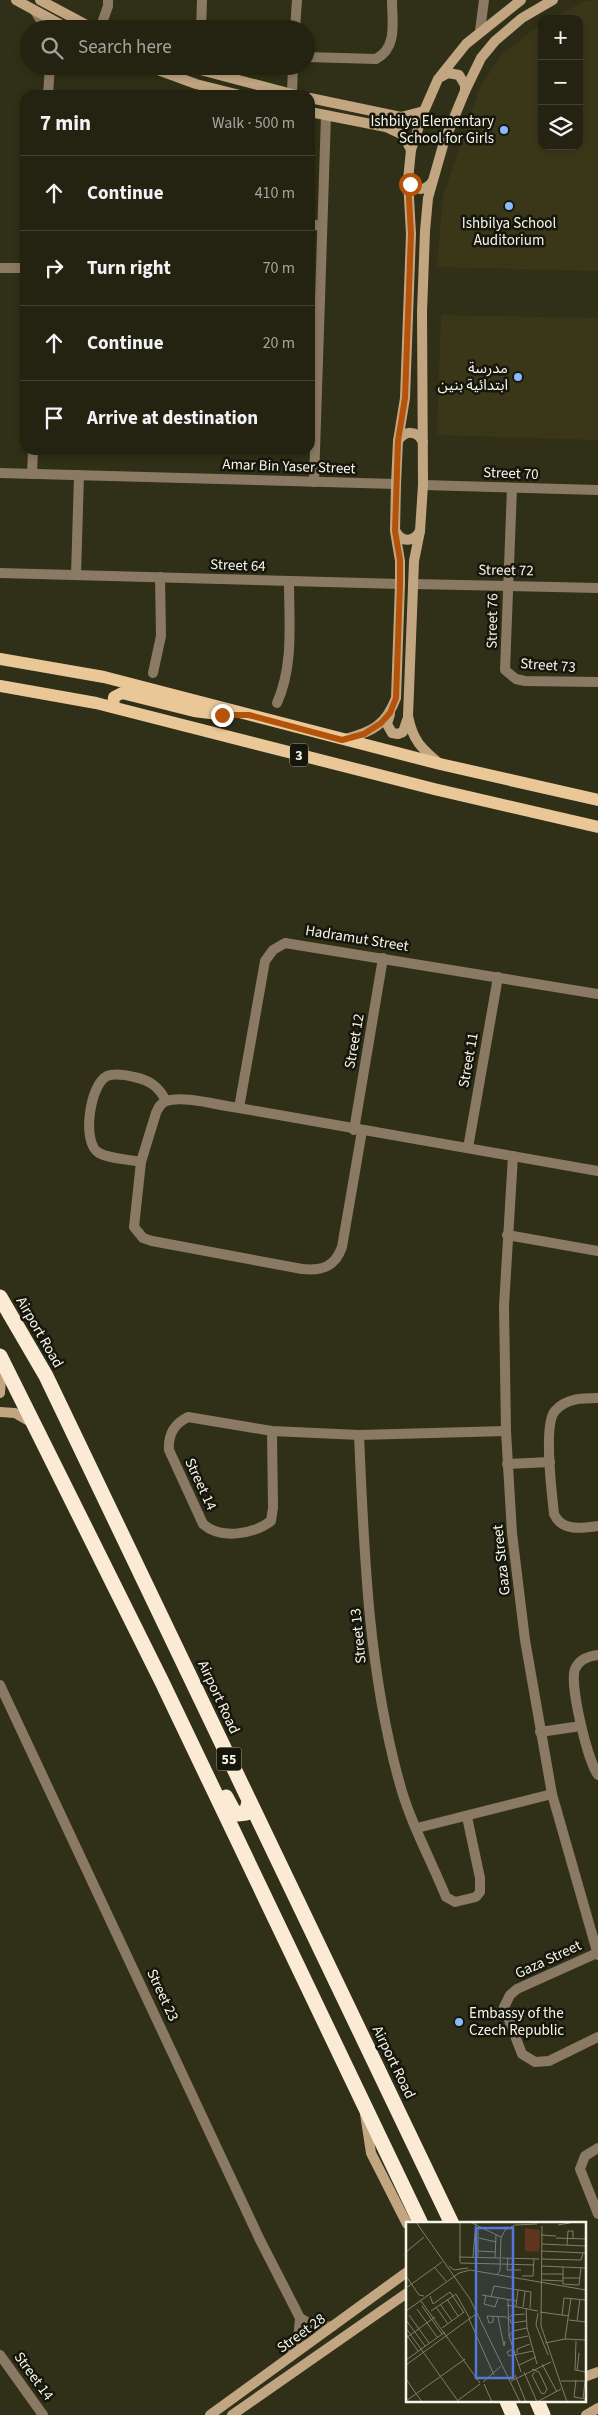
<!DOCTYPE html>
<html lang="en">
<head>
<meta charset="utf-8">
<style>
	:root { --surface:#242311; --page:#2c2b1a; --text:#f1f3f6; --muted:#a3a49f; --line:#414031 }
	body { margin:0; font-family:"Source Sans 3","Noto Sans Arabic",sans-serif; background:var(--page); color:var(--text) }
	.controls { position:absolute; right:15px; top:15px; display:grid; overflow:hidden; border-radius:10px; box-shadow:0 2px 8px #0003 }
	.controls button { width:45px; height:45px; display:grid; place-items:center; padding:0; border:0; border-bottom:1px solid var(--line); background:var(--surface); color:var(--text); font:25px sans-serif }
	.stop { position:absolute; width:15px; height:15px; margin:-11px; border:4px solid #b45309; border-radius:50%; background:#fff }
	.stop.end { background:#b45309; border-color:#fff; box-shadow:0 1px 5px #0008 }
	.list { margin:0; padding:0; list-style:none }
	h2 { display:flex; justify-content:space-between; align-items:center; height:65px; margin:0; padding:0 20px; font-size:21px }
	h2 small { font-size:16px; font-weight:400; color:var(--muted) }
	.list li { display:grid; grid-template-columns:32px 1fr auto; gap:15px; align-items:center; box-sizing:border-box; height:75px; padding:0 20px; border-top:1px solid var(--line) }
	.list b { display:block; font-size:19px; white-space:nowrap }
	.list em { font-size:16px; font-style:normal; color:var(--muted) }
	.icon { flex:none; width:28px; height:28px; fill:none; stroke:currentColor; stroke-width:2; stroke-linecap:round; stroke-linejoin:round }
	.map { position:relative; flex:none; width:598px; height:2415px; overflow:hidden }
	.search { position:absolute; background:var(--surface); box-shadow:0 2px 8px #0003; left:20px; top:20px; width:295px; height:55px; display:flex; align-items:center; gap:12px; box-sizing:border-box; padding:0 18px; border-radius:28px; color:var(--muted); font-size:19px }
	.panel { position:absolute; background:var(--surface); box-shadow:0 2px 8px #0003; left:20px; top:90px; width:295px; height:365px; border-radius:15px }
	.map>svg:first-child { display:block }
</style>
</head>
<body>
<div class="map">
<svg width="598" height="2415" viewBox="0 0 598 2415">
	<rect width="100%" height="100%" fill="#302f17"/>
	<g fill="#3a3719">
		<path d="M598 0V271L437 267 443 196 480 87 502 54 542 23V146H579V19H548L586 1Z"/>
		<path d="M441 315 598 318V440L437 435Z"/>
	</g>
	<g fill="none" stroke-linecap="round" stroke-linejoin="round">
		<g stroke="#8b7a63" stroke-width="10">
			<path d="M35 11 46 29"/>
			<path d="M100 29 108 6V0"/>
			<path d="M201 29 202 0"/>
			<path d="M295 29 297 0"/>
			<path d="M480 31 484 0"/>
			<path d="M306 57 376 59C398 48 392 21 392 0"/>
			<path d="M292 94 293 66"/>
			<path d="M48 95 50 66"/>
			<path d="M310 224 322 226"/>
			<path d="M0 268H25"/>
			<path d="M0 473 396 484"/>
			<path d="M32 474 33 450"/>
			<path d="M314 482 326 115"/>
			<path d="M423 485 598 490"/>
			<path d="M512 488 505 670 516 679 525 681 598 682"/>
			<path d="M0 573 400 584"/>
			<path d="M76 575 79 475"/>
			<path d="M413 584 598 588"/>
			<path d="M153 673 161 636 160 577"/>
			<path d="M277 703C294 665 289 622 289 581"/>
			<path d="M239 1108 265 961 273 950 285 943 598 994"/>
			<path d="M354 1130 383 958"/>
			<path d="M362 1131 342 1247C335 1267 322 1271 302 1269L152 1241 143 1238 134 1227 141 1162 156 1113C158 1108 161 1103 166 1101 184 1095 220 1106 239 1108L598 1171"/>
			<path d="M468 1148 498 977"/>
			<path d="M513 1156 504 1306 506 1431 512 1533 525 1640 552 1794 598 1955"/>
			<path d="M141 1162C128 1159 110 1159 99 1153 81 1143 90 1084 107 1076 115 1073 126 1075 134 1077 150 1080 159 1087 166 1101"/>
			<path d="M507 1235 598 1251"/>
			<path d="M598 1398C583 1398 566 1398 555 1411 543 1424 552 1494 554 1514 562 1532 582 1528 598 1526"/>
			<path d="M272 1431 273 1508 271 1521C254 1534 221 1540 203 1524L169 1450C168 1434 174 1424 188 1417L272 1431 359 1435 506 1431"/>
			<path d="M359 1435C364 1551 368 1669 399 1781 409 1820 431 1860 446 1897L455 1902 476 1897 480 1892V1878L467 1817"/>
			<path d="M507 1464 550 1462"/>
			<path d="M598 1655C589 1656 579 1660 575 1669 569 1684 588 1762 598 1775"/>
			<path d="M0 1685 260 2240 300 2318 318 2328 333 2326"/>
			<path d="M540 1732 581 1726"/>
			<path d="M417 1828 552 1794"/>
			<path d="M597 1953 517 1989 510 1995 504 2007 522 2054 535 2062 549 2061 598 2037"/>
			<path d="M598 2148 585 2156 580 2169 598 2214"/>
			<path d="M0 2355 43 2415"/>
			<path d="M290 2357 298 2341 300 2318"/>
		</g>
		<g stroke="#c1a681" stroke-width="10">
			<path d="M16 0 69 29"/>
			<path d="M40 0 94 29"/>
			<path d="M147 66 196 84 240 95"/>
			<path d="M185 66 296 95"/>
			<path d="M441 77 448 73 459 75 465 85V91"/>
			<path d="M310 98 401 117 424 111"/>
			<path d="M310 112 386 127 403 135 411 150"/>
			<path d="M408 180C413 191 425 192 432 182"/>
			<path d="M398 441C405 430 417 430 423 442"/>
			<path d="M396 532C402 543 414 542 420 531"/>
			<path d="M390 714 387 724 392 733 398 734 403 732 407 720"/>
			<path d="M345 739C372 732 386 725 396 698L400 584V561L395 531 396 484 398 441 405 398 411 234 408 180 411 150 424 111 438 79 466 44 521 0"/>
			<path d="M440 764C421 748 413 741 408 716L414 561 420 531 423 485 422 312 425 231 428 198 444 142 465 91 481 58 495 41 522 18 553 0"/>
			<path d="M0 1393 2 1364"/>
			<path d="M0 1412 15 1413 34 1424"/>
			<path d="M365 2114 371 2153 407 2224"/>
			<path d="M584 2377 598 2372"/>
			<path d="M210 2415 407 2272"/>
			<path d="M232 2415 407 2293"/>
			<path d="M586 2415 598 2408"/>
		</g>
		<g stroke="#eac797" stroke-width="12">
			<path d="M0 659 104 677 440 764 598 800"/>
			<path d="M0 686 96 703 434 789 598 827"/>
			<path d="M113 707 114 697 122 693 194 711 226 715"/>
		</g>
		<g stroke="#fbead4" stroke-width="15">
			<path d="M0 1297 46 1376 452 2224"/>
			<path d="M0 1356 162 1682 421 2224"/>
			<path d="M226 1797 233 1810 238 1814 246 1813 249 1802"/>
			<path d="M507 2401 513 2415"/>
			<path d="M537 2401 543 2415"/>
		</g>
	</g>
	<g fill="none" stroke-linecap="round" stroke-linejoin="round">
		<path stroke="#b45309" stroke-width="6" d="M222 715H249L342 740 364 734 381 723 390 713 396 698 400 584V560L395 531 398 441 405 398 411 234 408 180 410 184"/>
	</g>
	<g fill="#87bbfb" stroke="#17160c" stroke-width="2">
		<circle cx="504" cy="130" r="5"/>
		<circle cx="509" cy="206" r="5"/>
		<circle cx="518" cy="377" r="5"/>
		<circle cx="459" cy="2022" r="5"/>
	</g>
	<g text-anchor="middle" stroke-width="5" stroke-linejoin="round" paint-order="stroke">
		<g fill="#17160c" stroke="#b3b2a5" stroke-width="1">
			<rect x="290" y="743.5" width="18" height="23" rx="4"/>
			<rect x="216.5" y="1747.5" width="25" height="23" rx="4"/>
		</g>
		<g font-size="14" font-weight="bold" fill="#f6f5e7">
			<text x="299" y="760">3</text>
			<text x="229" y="1764">55</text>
		</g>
		<g font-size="15" fill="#f6f5e7" stroke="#17160c" text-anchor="end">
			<text x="494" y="126">Ishbilya Elementary<tspan x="494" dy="17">School for Girls</tspan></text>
			<text x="509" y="228" text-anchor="middle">Ishbilya School<tspan x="509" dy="17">Auditorium</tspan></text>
			<text x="508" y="373">مدرسة<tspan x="508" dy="17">ابتدائية بنين</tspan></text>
			<text x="469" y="2018" text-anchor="start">Embassy of the<tspan x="469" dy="17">Czech Republic</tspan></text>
		</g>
		<g font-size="15" fill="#f6f5e7" stroke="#17160c">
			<text transform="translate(289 466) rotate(2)" y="5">Amar Bin Yaser Street</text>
			<text transform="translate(511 473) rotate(2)" y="5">Street 70</text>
			<text transform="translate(238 565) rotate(2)" y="5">Street 64</text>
			<text transform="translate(506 570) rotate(1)" y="5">Street 72</text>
			<text transform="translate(492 621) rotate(-89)" y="5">Street 76</text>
			<text transform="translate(548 665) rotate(4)" y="5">Street 73</text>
			<text transform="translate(357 938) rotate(9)" y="5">Hadramut Street</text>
			<text transform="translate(354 1041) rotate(-80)" y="5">Street 12</text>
			<text transform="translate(468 1060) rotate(-80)" y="5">Street 11</text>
			<text transform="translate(40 1332) rotate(60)" y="5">Airport Road</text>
			<text transform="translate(201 1484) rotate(65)" y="5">Street 14</text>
			<text transform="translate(501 1560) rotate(-96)" y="5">Gaza Street</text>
			<text transform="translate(358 1636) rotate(-96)" y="5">Street 13</text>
			<text transform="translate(219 1697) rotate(65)" y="5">Airport Road</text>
			<text transform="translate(548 1959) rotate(-25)" y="5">Gaza Street</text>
			<text transform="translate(163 1995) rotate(65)" y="5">Street 23</text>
			<text transform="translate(394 2062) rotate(64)" y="5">Airport Road</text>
			<text transform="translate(301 2333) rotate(-36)" y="5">Street 28</text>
			<text transform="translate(34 2376) rotate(54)" y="5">Street 14</text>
		</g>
	</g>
	<g transform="translate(406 2222)">
		<rect width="180" height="180" fill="#302f17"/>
		<path d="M119 6 134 8 133 30 119 29Z" fill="#61341e"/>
		<path fill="none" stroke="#7f7e6a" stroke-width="1" d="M10 0 64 77 114 180M64 0 95 15M152 3 169 0M136 4 135 104 161 180M135 13 150 14M73 16 90 20M150 16 180 17M136 22 180 24M161 23 162 9H167V17M72 29 89 30M135 29 180 31M0 30 18 15M53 35 94 36M67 35 70 0M72 35V7M89 36 90 13M96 36 133 37M102 36 101 48H115M135 37 175 38 177 31M54 40V0M54 41 94 42M95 42 128 43M43 44 48 48 62 46M135 44 180 46M157 45V62L173 63 175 45M29 46 40 59M91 52 94 49 95 16 99 8 109 3 131 2M135 52H157M0 54 13 73 18 74M116 54H127L128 37M157 56H174M136 58 157 59M0 66 36 40M76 73 111 79M24 74 27 82 44 70 58 91M80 74 78 82 89 85 92 76M85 75 88 64 125 70 124 86M41 77 52 94M102 78 103 114 115 150M15 79 74 161M34 82 46 99M101 83 132 89M16 84 36 112M110 84 112 68M30 85 42 102M117 85 119 70M120 86 121 106 131 142M11 87 31 115M0 89 53 51 64 48 180 68M25 89 50 72 64 97M134 90 163 94M132 91 130 103 142 133M3 93 23 121M156 93 158 76 180 78M87 95V100L83 101 81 94 101 95M92 95 98 124 99 119M63 97 88 153M101 97 106 93 119 92M104 97 105 101 120 99M0 98 19 124M163 98 180 100M171 99 174 77M0 106 52 179M36 106 58 90M0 112 12 129M106 113 108 117 122 114M103 114 107 109 121 106M0 116 29 95M159 117 165 76M170 119 169 148 180 150M139 121 159 117 180 118M107 127 101 130 103 134 127 129M111 131V127L124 122M0 138 39 110M136 142 151 170M0 143 70 92M113 143 130 135M126 147 133 150 141 167 139 171M171 149 173 131M118 150 131 180 155 167M129 150 126 153 135 171 139 172M109 153 120 180M0 157 16 180M170 158 168 175 180 177M105 159 145 140M155 159H180M77 160 95 144M78 162 86 180M177 177 179 159M0 179 59 137M51 179 74 162"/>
		<path fill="#5378dc" fill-opacity="0.15" stroke="#5378dc" stroke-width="2.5" d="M70 6H107V156H70Z"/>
		<rect width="180" height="180" fill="none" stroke="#f6f5e7" stroke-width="2.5"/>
	</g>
</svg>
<div class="controls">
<button>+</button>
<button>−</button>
<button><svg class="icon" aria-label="layers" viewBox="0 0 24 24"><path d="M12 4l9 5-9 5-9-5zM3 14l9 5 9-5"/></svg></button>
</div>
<div class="stop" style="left:410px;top:184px"></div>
<div class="stop end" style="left:222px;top:715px"></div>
<div class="search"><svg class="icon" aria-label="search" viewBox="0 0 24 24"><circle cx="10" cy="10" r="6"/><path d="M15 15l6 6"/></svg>Search here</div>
<section class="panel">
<h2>7 min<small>Walk · 500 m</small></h2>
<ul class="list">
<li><svg class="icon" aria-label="ahead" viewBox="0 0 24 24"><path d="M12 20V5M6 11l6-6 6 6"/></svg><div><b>Continue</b></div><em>410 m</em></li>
<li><svg class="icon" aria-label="right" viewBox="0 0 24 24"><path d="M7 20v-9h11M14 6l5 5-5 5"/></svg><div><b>Turn right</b></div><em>70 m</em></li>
<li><svg class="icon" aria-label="ahead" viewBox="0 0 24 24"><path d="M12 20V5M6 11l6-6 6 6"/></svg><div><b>Continue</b></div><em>20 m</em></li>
<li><svg class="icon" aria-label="arrive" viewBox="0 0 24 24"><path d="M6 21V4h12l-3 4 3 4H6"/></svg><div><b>Arrive at destination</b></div></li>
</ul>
</section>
</div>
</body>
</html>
